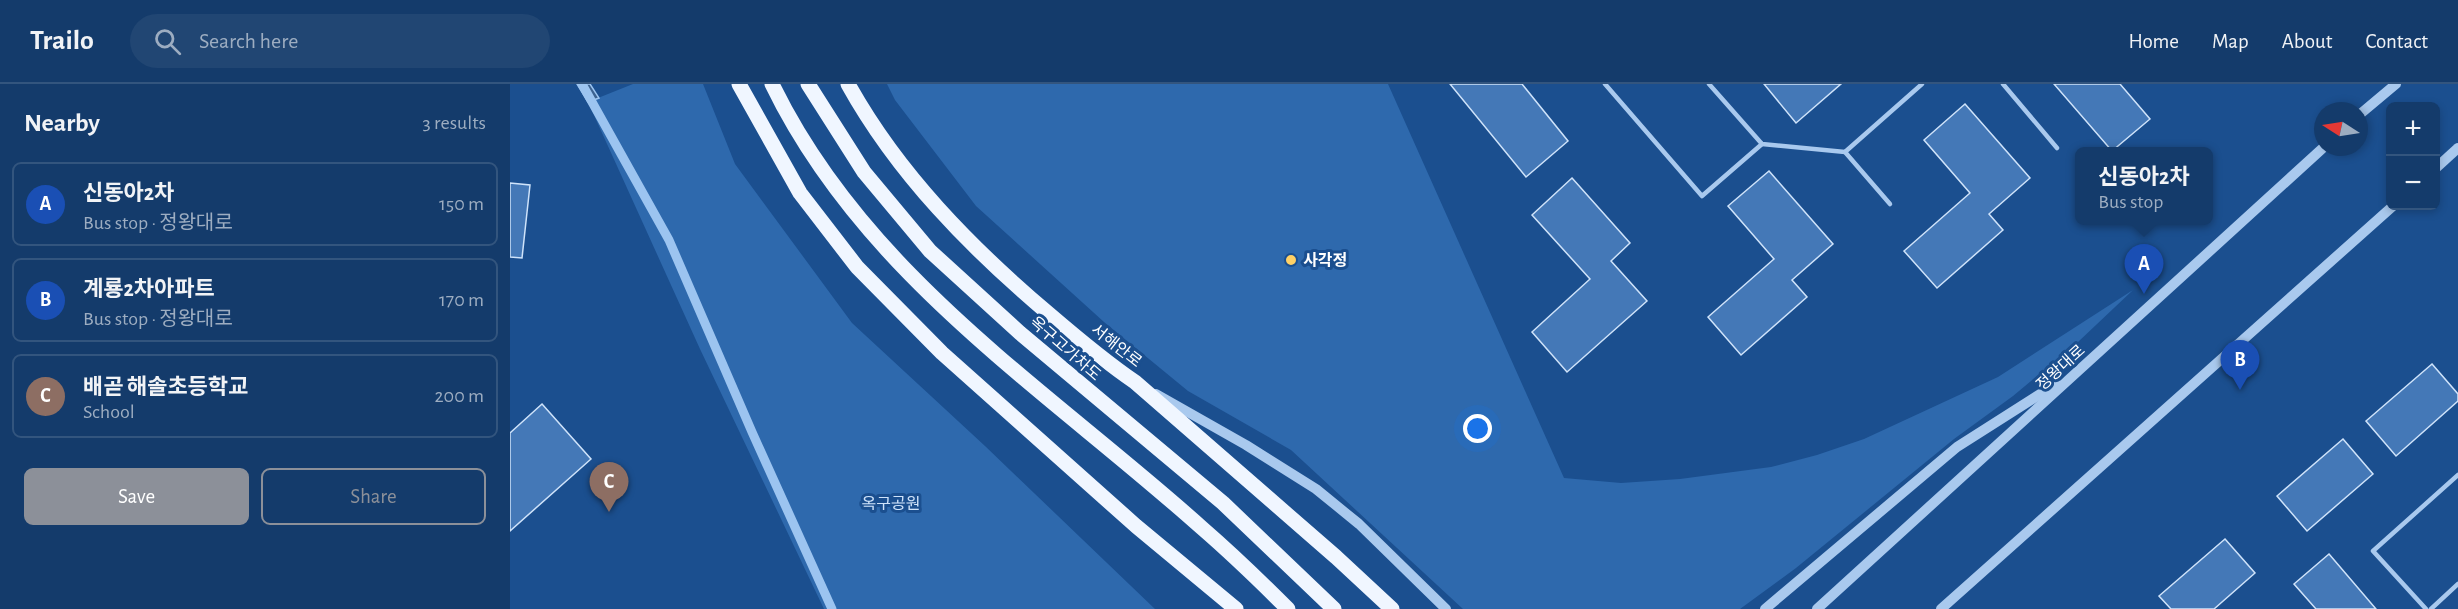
<!DOCTYPE html>
<html lang="en">
<head>
<meta charset="utf-8">
<style>
	:root { --surface:#143b6b; --page:#214673; --text:#f1f3f6; --muted:#9dadc1; --line:#33557e; --accent:#8c9099 }
	body { margin:0; font-family:"Alegreya Sans","Noto Sans KR",sans-serif; background:var(--page); color:var(--text) }
	.controls { position:absolute; right:18px; top:18px; display:grid; overflow:hidden; border-radius:9px; box-shadow:0 3px 9px #0003 }
	.controls button { width:54px; height:54px; display:grid; place-items:center; padding:0; border:0; border-bottom:2px solid var(--line); background:var(--surface); color:var(--text); font:30px sans-serif }
	.compass { position:absolute; left:1804px; top:18px; width:54px; height:54px; border-radius:50%; background:var(--surface); box-shadow:0 3px 9px #0003; rotate:282deg }
	.you { position:absolute; left:968px; top:345px; width:21px; height:21px; margin:-15px; border:4px solid #fff; border-radius:50%; background:#1a73e8; box-shadow:0 0 0 9px #1a73e833 }
	.badge { display:grid; place-items:center; width:39px; height:39px; border-radius:50%; background:var(--accent); color:#fff; font-size:20px; font-weight:700 }
	.pin { position:absolute; translate:-50% -50px; filter:drop-shadow(0 2px 3px #0008) }
	.pin::after { content:''; position:absolute; top:32px; width:21px; height:18px; background:inherit; clip-path:polygon(0 0,100% 0,50% 100%) }
	.popup { position:absolute; left:1565px; top:63px; width:138px; height:78px; box-sizing:border-box; display:grid; place-content:center; border-radius:9px; background:var(--surface); filter:drop-shadow(0 2px 4px #0005); font-size:20px; white-space:nowrap; color:var(--muted) }
	.popup b { font-size:22px; color:var(--text) }
	.popup::after { content:''; position:absolute; left:50%; top:100%; margin-left:-12px; border:12px solid transparent; border-top-color:var(--surface) }
	.list { margin:0; padding:0; list-style:none }
	h2 { display:flex; justify-content:space-between; align-items:center; height:78px; margin:0; padding:0 24px; font-size:26px }
	h2 small { font-size:20px; font-weight:400; color:var(--muted) }
	.list li { display:grid; grid-template-columns:39px 1fr auto; gap:18px; align-items:center; box-sizing:border-box; height:84px; margin:0 12px 12px; padding:0 12px; border:2px solid var(--line); border-radius:9px }
	.list b { display:block; font-size:22px; white-space:nowrap }
	.list p { margin:0; font-size:20px; white-space:nowrap; color:var(--muted) }
	.list em { font-size:20px; font-style:normal; color:var(--muted) }
	.actions { display:flex; gap:12px; padding:18px 24px }
	.actions a { flex:1; padding:14px 0; border:2px solid var(--accent); border-radius:9px; text-align:center; font-size:21px; color:var(--accent) }
	.actions .main { background:var(--accent); color:#fff }
	.icon { flex:none; width:33px; height:33px; fill:none; stroke:currentColor; stroke-width:2; stroke-linecap:round; stroke-linejoin:round }
	.map { position:relative; flex:none; width:1948px; height:525px; overflow:hidden }
	header { display:flex; align-items:center; gap:36px; box-sizing:border-box; height:84px; padding:0 30px; background:var(--surface); border-bottom:2px solid var(--line) }
	header strong { font-size:28px }
	nav { display:flex; gap:33px; margin-inline-start:auto; font-size:21px }
	.search { width:420px; height:54px; background:var(--page); display:flex; align-items:center; gap:15px; box-sizing:border-box; padding:0 21px; border-radius:33px; color:var(--muted); font-size:22px }
	main { display:flex }
	aside { flex:1; background:var(--surface) }
	.map>svg:first-child { display:block }
</style>
</head>
<body>
<header>
<strong>Trailo</strong>
<div class="search"><svg class="icon" aria-label="search" viewBox="0 0 24 24"><circle cx="10" cy="10" r="6"/><path d="M15 15l6 6"/></svg>Search here</div>
<nav><a>Home</a><a>Map</a><a>About</a><a>Contact</a></nav>
</header>
<main>
<aside>
<h2>Nearby<small>3 results</small></h2>
<ul class="list">
<li><span class="badge" style="background:#1a4fb4">A</span><div><b>신동아2차</b><p>Bus stop · 정왕대로</p></div><em>150 m</em></li>
<li><span class="badge" style="background:#1a4fb4">B</span><div><b>계룡2차아파트</b><p>Bus stop · 정왕대로</p></div><em>170 m</em></li>
<li><span class="badge" style="background:#8d6e63">C</span><div><b>배곧 해솔초등학교</b><p>School</p></div><em>200 m</em></li>
</ul>
<div class="actions"><a class="main">Save</a><a>Share</a></div>
</aside>
<div class="map">
<svg width="1948" height="525" viewBox="0 0 1948 525">
	<rect width="100%" height="100%" fill="#1b4f8f"/>
	<g fill="#2e69ad">
		<path d="M123 0H193L225 80 342 239 475 362 645 525H314L190 265 78 18Z"/>
		<path d="M377 0H878L1054 394 1111 399 1170 395 1261 383 1307 371 1354 355 1488 293 1623 206 1568 258 1503 312 1444 355 1286 484 1230 525H953L781 366 678 307 594 238 466 122 385 16Z"/>
	</g>
	<path fill="#3c6290" stroke="#9cc4f0" stroke-width="1.5" d="M67 0H80L89 14 78 18Z"/>
	<g fill="none" stroke-linecap="round" stroke-linejoin="round">
		<path stroke="#9cc4f0" stroke-width="9" d="M72 0 159 156 242 348 322 525"/>
	</g>
	<g fill="#4478b7" stroke="#cfe3fa" stroke-width="1.5">
		<path d="M940 0H1012L1058 57 1016 93Z"/>
		<path d="M1254 0H1331L1286 39Z"/>
		<path d="M1544 0H1610L1640 35 1602 67Z"/>
		<path d="M1455 20 1520 94 1479 130 1493 146 1427 204 1394 167 1460 109 1414 56Z"/>
		<path d="M1259 87 1323 160 1282 196 1297 213 1231 271 1198 233 1264 175 1218 122Z"/>
		<path d="M1062 94 1120 159 1101 177 1137 217 1057 288 1022 248 1080 195 1022 131Z"/>
		<path d="M0 99 20 101 12 174 0 173Z"/>
		<path d="M1922 280 1948 310V317L1886 372 1856 337Z"/>
		<path d="M32 320 81 375 0 447V349Z"/>
		<path d="M1833 355 1863 390 1797 447 1767 412Z"/>
		<path d="M1715 455 1745 489 1704 525H1661L1649 512Z"/>
		<path d="M1819 470 1866 525H1806L1784 500Z"/>
	</g>
	<g fill="none" stroke-linecap="round" stroke-linejoin="round">
		<g stroke="#a9c9ee" stroke-width="4.5">
			<path d="M1095 0 1192 112 1252 60"/>
			<path d="M1199 0 1252 60 1335 68 1412 0"/>
			<path d="M1493 0 1547 64"/>
			<path d="M1335 68 1380 120"/>
			<path d="M1916 525 1863 467 1948 391"/>
			<path d="M1921 525 1948 500"/>
		</g>
		<g stroke="#a9c9ee" stroke-width="10">
			<path d="M1849 31 1886 0"/>
			<path d="M1926 84 1948 64"/>
			<path d="M646 310 736 361 806 405 849 440 936 525"/>
			<path d="M1255 525 1447 363 1546 300"/>
			<path d="M1307 525 1814 63"/>
			<path d="M1431 525 1883 122"/>
		</g>
		<g stroke="#f0f6ff" stroke-width="15">
			<path d="M229 0 290 109 347 183 432 269 626 442 726 525"/>
			<path d="M262 0C355 192 538 306 692 444 722 470 750 497 778 525"/>
			<path d="M298 0 354 88 420 167 510 249 713 419 824 525"/>
			<path d="M338 0C388 90 461 164 539 230 567 254 594 277 625 298L826 473 882 525"/>
		</g>
	</g>
	<circle fill="#ffd166" stroke="#1b4f8f" stroke-width="2" cx="781" cy="176" r="6"/>
	<g text-anchor="middle" stroke-width="6" stroke-linejoin="round" paint-order="stroke">
		<g font-size="16" font-weight="bold" fill="#fff" stroke="#1b4f8f" text-anchor="start">
			<text x="793" y="182">사각정</text>
		</g>
		<g font-size="16" fill="#fff" stroke="#1b4f8f">
			<text transform="translate(607 261) rotate(38)" y="6">서해안로</text>
			<text transform="translate(556 264) rotate(41)" y="6">옥구고가차도</text>
			<text transform="translate(1550 283) rotate(-42)" y="6">정왕대로</text>
		</g>
		<g font-size="16" fill="#cfe3fa" stroke="#1b4f8f">
			<text x="381" y="425">옥구공원</text>
		</g>
	</g>
</svg>
<div class="controls">
<button>+</button>
<button>−</button>
</div>
<svg class="compass" viewBox="-18 -18 36 36"><path d="M0-13l5 13h-10z" fill="#e53935"/><path d="M0 13l5-13h-10z" fill="#9dadc1"/></svg>
<div class="you"></div>
<div class="pin badge" style="left:1634px;top:210px;background:#1a4fb4">A</div>
<div class="popup"><b>신동아2차</b>Bus stop</div>
<div class="pin badge" style="left:1730px;top:306px;background:#1a4fb4">B</div>
<div class="pin badge" style="left:99px;top:428px;background:#8d6e63">C</div>
</div>
</main>
</body>
</html>
